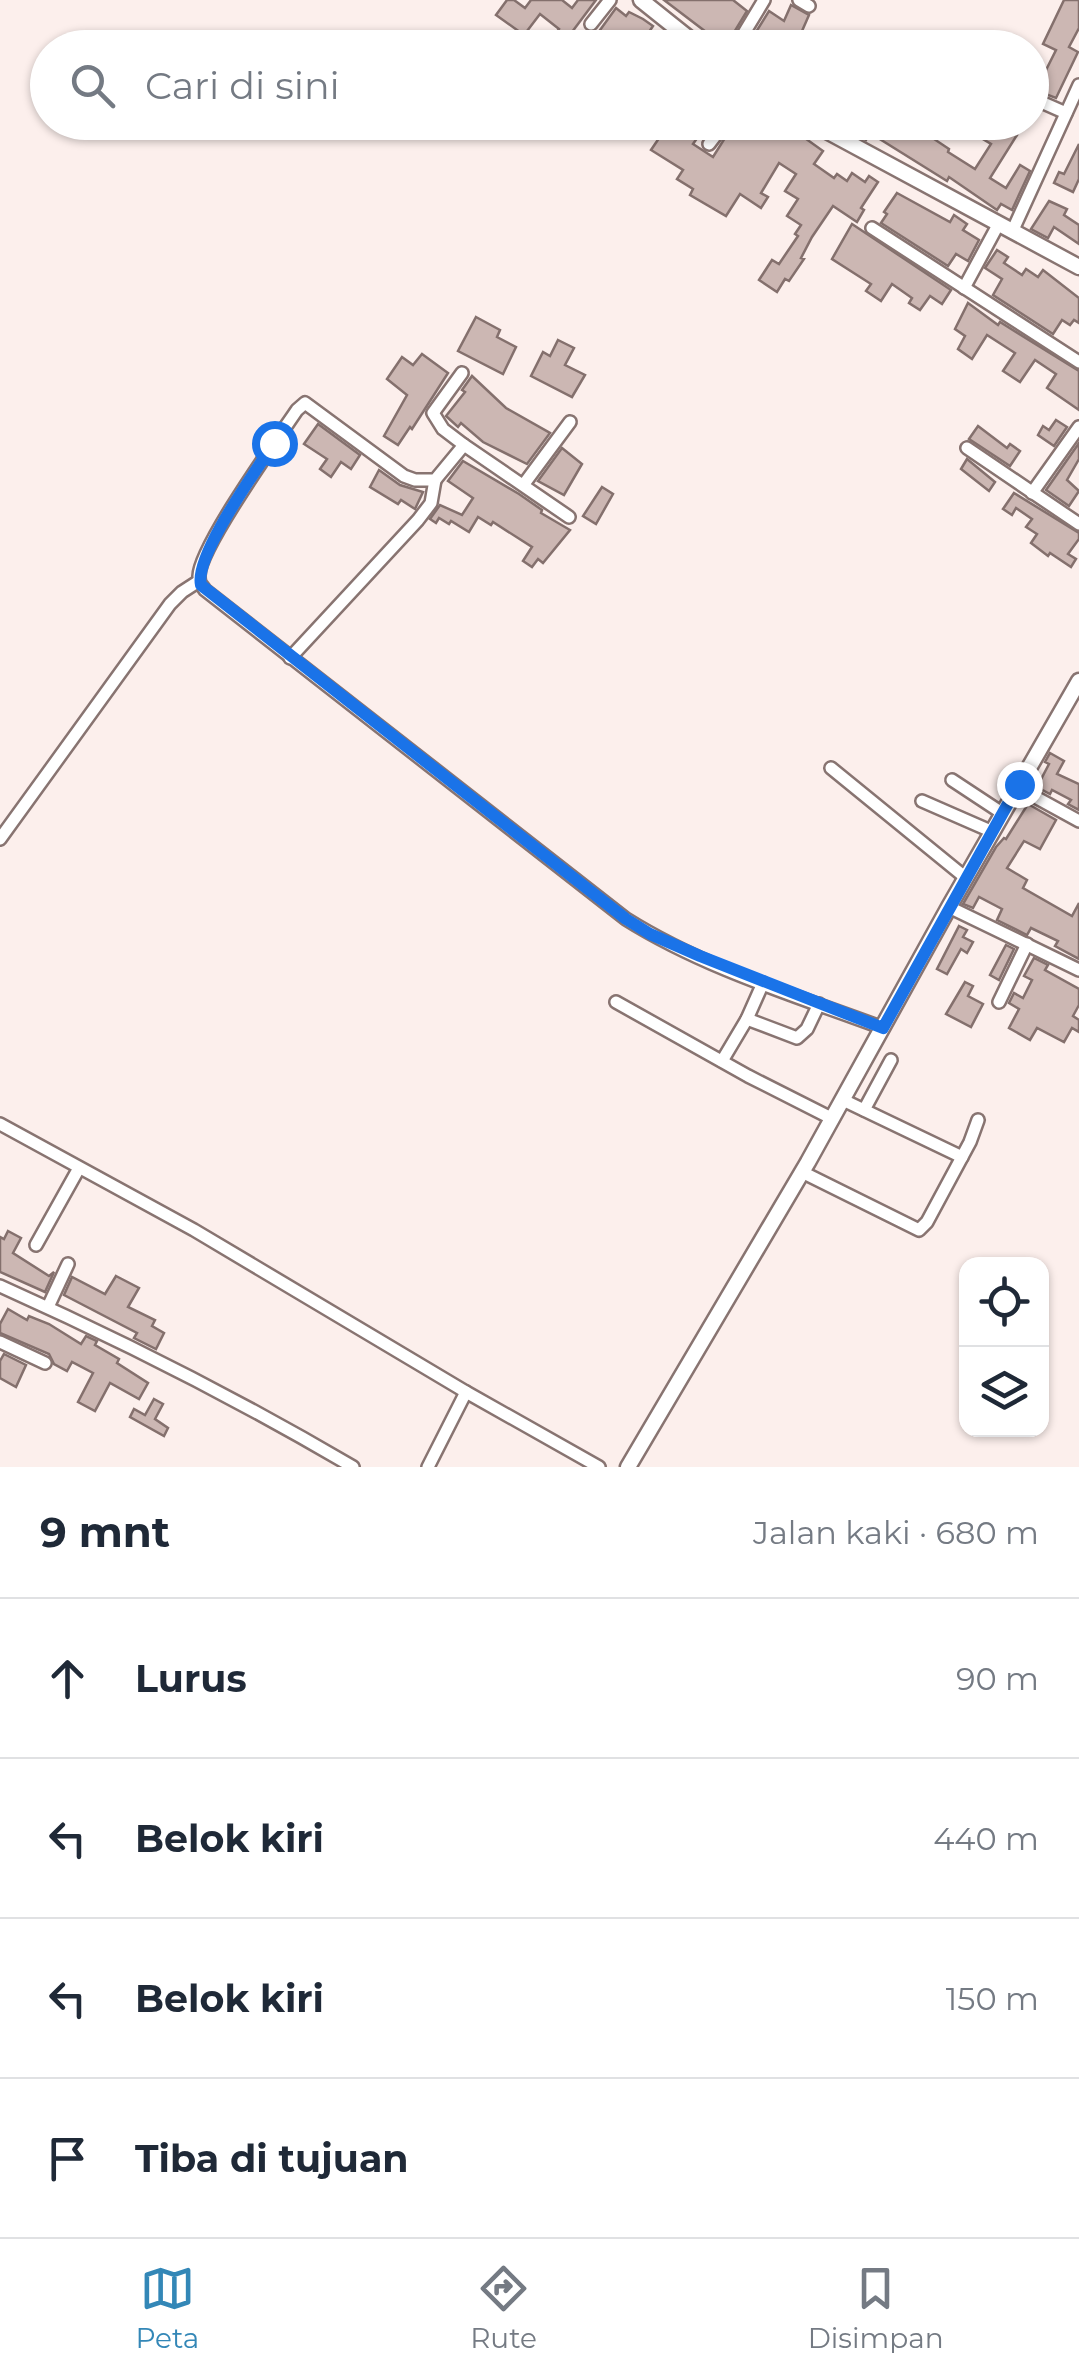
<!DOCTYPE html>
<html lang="id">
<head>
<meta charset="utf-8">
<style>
	:root { --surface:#fff; --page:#f6f6f7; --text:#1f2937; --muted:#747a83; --line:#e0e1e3; --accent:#3387b7 }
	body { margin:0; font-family:Montserrat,sans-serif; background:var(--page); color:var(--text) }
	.controls { position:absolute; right:30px; bottom:30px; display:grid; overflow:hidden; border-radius:20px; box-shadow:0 2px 8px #0004 }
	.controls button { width:90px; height:90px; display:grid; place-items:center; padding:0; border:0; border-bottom:2px solid var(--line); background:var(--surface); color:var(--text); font:50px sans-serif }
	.stop { position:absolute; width:30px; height:30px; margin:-22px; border:8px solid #1a73e8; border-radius:50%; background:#fff }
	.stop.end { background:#1a73e8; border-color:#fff; box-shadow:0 2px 10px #0008 }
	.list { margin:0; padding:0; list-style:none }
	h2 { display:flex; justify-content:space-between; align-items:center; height:130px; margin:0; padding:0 40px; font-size:42px }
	h2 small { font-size:32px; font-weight:400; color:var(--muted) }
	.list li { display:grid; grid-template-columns:65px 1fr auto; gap:30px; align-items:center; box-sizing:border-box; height:160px; padding:0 40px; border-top:2px solid var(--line) }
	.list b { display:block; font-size:38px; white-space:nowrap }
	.list em { font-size:32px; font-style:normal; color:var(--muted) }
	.icon { flex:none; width:55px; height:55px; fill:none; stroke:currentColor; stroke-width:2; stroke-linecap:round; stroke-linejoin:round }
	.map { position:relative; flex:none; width:1079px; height:1467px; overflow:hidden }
	.search { position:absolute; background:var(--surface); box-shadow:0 2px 8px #0004; left:30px; right:30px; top:30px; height:110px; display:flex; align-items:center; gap:25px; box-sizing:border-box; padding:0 35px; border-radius:55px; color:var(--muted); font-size:38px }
	.sheet { height:770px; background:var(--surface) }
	nav { display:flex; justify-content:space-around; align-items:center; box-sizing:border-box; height:140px; border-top:2px solid var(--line); background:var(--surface); font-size:28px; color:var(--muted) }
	nav a { display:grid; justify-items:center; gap:5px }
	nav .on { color:var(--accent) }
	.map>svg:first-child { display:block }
</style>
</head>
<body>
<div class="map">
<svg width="1079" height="1467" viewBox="0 0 1079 1467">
	<rect width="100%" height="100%" fill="#fcefec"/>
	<g fill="#ccb7b3" stroke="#84706d" stroke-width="2.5">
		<path d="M507 0H514L525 8 531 0H562L572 8 578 0H596L569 36 585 48H545L559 29 540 14 524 35 496 15Z"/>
		<path d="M664 0H733L747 11 727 44 720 39 718 41Z"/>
		<path d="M1064 0H1079V28L1069 47 1078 52 1056 98 1032 89V70L1043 76 1056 50 1043 44Z"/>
		<path d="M791 5 809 15 802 31 827 48H746L769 11 784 21Z"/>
		<path d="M616 8 626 16 629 12 643 19 653 26 649 32 671 48H587Z"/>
		<path d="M670 122H714L711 126 707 124 693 144 713 157 735 122H775L785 130 788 126 823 151 814 164 834 178 837 174 847 181 852 173 865 182 869 176 878 182 861 208 864 210 857 222 833 206 812 237 801 258 804 259 789 281 785 279 777 292 759 280 772 260 779 264 798 236 795 234 801 225 787 216 798 199 785 191 796 174 779 163 761 193 768 197 761 208 740 194 726 216 690 195 693 189 677 179 683 170 651 150Z"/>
		<path d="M854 122H926L939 131 934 139 949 149 948 152 975 169 991 144 968 130 973 122H1020L1014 133 1017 135 990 178 1006 188 1020 165 1030 171 1012 210 1001 204 997 210 949 177 947 181 870 133 866 140 858 136 849 130Z"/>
		<path d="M1079 144V179L1073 192 1054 183 1059 172 1064 174Z"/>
		<path d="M897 193 950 222 954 215 967 224 963 230 979 240 968 261 956 254 948 266 881 223 887 214 884 212Z"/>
		<path d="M1049 201 1067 209 1064 215 1079 225V244L1054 227 1048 238 1031 229Z"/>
		<path d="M852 224 951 290 942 304 930 296 920 310 909 303 912 298 892 284 881 301 866 291 871 284 832 259Z"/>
		<path d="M997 250 1008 257 1004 263 1022 275 1026 269 1038 277 1043 270 1079 298V323L1074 320 1070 325 1062 320 1053 334 993 295 1002 279 985 268Z"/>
		<path d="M968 303 998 325 1000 322 1079 371V410L1047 388 1056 374 1035 360 1020 382 1003 371 1015 353 987 335 972 359 958 349 965 336 955 329Z"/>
		<path d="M476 317 500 330 497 337 516 347 503 374 458 351Z"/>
		<path d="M558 340 574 348 565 365 585 375 572 397 531 376 543 352 550 356Z"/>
		<path d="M422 354 448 373 412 429 410 427 398 445 384 436 407 395 387 379 402 357 413 365Z"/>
		<path d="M472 376 506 408 550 433 527 464 483 442 461 423 458 427 446 416 465 392 462 390Z"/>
		<path d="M1056 420 1067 427 1054 446 1038 435 1043 426 1049 430Z"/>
		<path d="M318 424 360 455 351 469 341 462 331 477 320 469 327 459 304 444Z"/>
		<path d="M978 426 1007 448 1010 444 1020 451 1010 466 969 439Z"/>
		<path d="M1079 443V459L1067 480 1079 491 1069 506 1046 490Z"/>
		<path d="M562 448 582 464 564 495 538 481Z"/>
		<path d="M967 459 995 482 989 491 961 469Z"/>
		<path d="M463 461 519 494 542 510 541 513 570 530 543 563 538 559 532 567 523 561 532 547 493 522 491 525 478 517 469 532 451 521 449 524 439 518 436 523 430 519 440 505 462 515 473 498 448 481Z"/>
		<path d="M379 470 400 485 423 492 415 509 401 500 398 504 370 487Z"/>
		<path d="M602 487 613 494 596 524 583 516Z"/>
		<path d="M1014 493 1079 533V539L1068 554 1076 559 1071 567 1050 553 1048 556 1031 543 1037 534 1026 527 1032 519 1016 508 1012 515 1003 509Z"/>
		<path d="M1050 753 1064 761 1057 774 1079 784V810L1068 804 1071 800 1052 790 1050 794 1037 787 1049 764 1045 762Z"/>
		<path d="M1028 804 1056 820 1040 849 1024 841 1007 868 1027 880 1023 888 1072 916 1079 903V959L1055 946 1058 941 1031 928 1027 935 997 920 1002 909 979 897 973 908 963 904 996 847 1004 838 1006 839Z"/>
		<path d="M959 926 967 930 963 937 973 942 967 953 961 949 947 974 937 969Z"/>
		<path d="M1006 945 1014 949 999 980 990 975Z"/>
		<path d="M1034 958 1048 965 1045 970 1079 989V1005L1073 1016 1079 1020V1032L1072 1028 1064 1042 1037 1028 1030 1040 1009 1028 1019 1009 1009 1003 1014 993 1023 998 1032 980 1024 976Z"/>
		<path d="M965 982 973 986 968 996 983 1004 971 1027 946 1014Z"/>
		<path d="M8 1231 21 1238 13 1253 49 1276 54 1272 45 1292 0 1272V1237L4 1239Z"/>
		<path d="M116 1276 139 1288 128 1307 155 1320 152 1326 164 1333 156 1349 134 1338 137 1333 64 1295 72 1277 105 1294Z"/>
		<path d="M8 1309 27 1320 29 1316 49 1324 81 1344 86 1336 97 1341 95 1345 119 1359 117 1363 148 1383 139 1399 110 1383 95 1411 78 1402 93 1373 72 1362 67 1371 54 1364 49 1354 0 1333V1324Z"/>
		<path d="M4 1354 26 1365 16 1387 0 1378V1361Z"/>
		<path d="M154 1399 163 1404 155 1419 168 1428 164 1436 130 1417 134 1409 145 1415Z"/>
	</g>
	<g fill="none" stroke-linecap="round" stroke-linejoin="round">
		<g stroke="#887471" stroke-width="16">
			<g id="minor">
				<path d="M799 0 809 6"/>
				<path d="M591 24 610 0"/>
				<path d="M735 48 764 0"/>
				<path d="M1032 98 1066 113"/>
				<path d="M709 144 726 122"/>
				<path d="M872 228 1079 362"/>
				<path d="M1012 232 1079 85"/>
				<path d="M964 288 998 225"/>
				<path d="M462 373 433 413 443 429 464 445"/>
				<path d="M967 448 1079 524"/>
				<path d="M524 484 570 422"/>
				<path d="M1032 493 1079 427"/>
				<path d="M569 517 464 445 435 480H415L404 476 305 403 297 410C278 438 199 548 199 576 199 584 201 584 205 590L626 919C704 968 797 996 883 1028"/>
				<path d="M290 658 418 520 431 503 435 480"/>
				<path d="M831 768 966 878"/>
				<path d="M952 780 1002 813"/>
				<path d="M1017 787 1079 821"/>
				<path d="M922 801 993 832"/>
				<path d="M0 839 170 604 182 592 199 581"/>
				<path d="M949 907 1079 970"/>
				<path d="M616 1002 748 1076 833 1119"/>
				<path d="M999 1002 1027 944"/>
				<path d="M747 1019 797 1038 807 1029 819 1004"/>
				<path d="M722 1061 747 1019 763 983"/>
				<path d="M843 1100 962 1157"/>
				<path d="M864 1110 891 1060"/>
				<path d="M0 1124 194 1230 466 1392"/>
				<path d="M802 1172 919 1230 927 1222 970 1142 978 1120"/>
				<path d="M36 1245 79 1168"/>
				<path d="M0 1286C121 1340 239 1400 353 1467"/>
				<path d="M48 1307 68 1264"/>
				<path d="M0 1342 45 1363"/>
				<path d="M428 1467 466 1392 599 1467"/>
			</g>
		</g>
		<g stroke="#887471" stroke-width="19">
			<g id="tertiary">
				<path d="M641 0 701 48"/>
				<path d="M810 122 1079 267"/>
				<path d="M628 1467 808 1162 949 907 1079 681"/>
			</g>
		</g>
		<use href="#minor" stroke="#fff" stroke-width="11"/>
		<use href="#tertiary" stroke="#fff" stroke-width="14"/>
	</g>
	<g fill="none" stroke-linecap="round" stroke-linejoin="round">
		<path stroke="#1a73e8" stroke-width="12" d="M274 443C256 471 194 556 201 585L626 919 650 934 700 956 883 1028 1019 784"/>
	</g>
</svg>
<div class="controls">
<button><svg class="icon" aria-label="locate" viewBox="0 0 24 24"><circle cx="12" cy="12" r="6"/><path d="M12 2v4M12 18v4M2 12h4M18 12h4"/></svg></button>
<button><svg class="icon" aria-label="layers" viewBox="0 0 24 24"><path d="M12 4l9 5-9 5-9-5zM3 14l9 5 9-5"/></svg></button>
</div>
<div class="stop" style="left:274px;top:443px"></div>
<div class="stop end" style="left:1019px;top:784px"></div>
<div class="search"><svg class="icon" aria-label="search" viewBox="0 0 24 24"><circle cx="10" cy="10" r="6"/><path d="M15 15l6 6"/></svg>Cari di sini</div>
</div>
<section class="sheet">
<h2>9 mnt<small>Jalan kaki · 680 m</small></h2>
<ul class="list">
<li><svg class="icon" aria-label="ahead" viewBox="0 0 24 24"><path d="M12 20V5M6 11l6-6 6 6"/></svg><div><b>Lurus</b></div><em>90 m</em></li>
<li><svg class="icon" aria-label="left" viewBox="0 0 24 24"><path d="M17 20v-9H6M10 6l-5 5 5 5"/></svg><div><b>Belok kiri</b></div><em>440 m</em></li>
<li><svg class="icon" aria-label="left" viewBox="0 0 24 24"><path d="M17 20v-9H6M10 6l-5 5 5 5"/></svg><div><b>Belok kiri</b></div><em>150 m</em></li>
<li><svg class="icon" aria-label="arrive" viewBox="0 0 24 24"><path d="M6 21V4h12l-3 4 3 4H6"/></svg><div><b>Tiba di tujuan</b></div></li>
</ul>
</section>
<nav>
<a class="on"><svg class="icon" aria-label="map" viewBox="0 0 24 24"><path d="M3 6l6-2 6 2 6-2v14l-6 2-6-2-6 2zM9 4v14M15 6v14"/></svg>Peta</a>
<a><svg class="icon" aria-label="directions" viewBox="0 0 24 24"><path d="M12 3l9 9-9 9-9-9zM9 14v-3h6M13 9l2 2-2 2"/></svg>Rute</a>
<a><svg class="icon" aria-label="saved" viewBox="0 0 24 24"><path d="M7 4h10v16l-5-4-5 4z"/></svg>Disimpan</a>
</nav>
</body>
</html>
